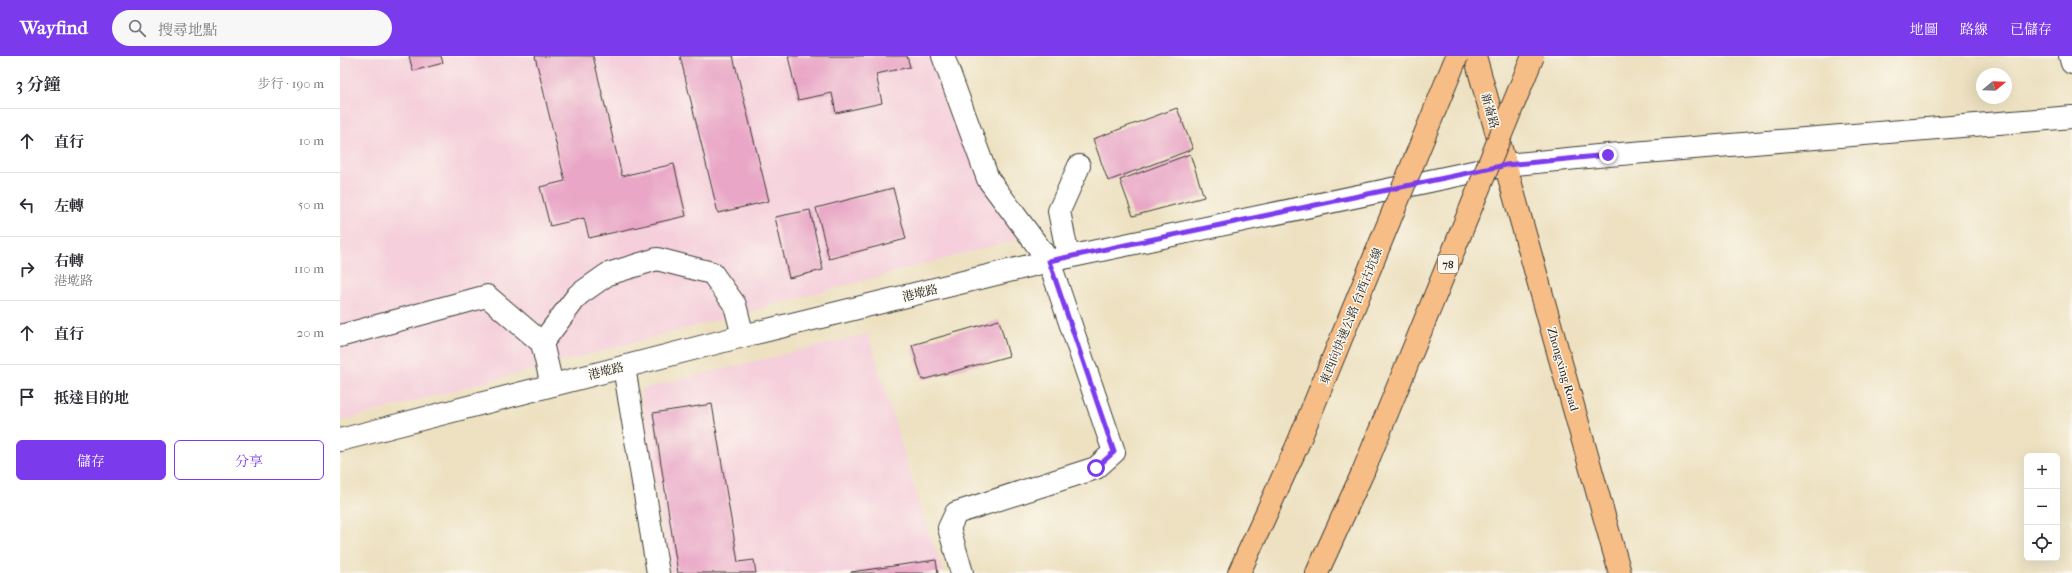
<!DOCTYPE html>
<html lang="zh-TW">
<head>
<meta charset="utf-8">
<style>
	:root { --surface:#fff; --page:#f7f7f7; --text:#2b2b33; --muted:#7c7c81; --line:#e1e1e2; --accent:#7c3aed }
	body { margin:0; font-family:"IM FELL French Canon","Noto Serif TC",serif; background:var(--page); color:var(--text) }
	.controls { position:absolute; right:12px; bottom:12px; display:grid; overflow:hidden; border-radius:6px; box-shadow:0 4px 16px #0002 }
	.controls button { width:36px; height:36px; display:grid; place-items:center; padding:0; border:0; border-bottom:1px solid var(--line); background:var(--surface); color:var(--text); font:20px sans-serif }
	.compass { position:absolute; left:1636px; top:12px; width:36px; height:36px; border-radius:50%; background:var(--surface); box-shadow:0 4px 16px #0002; rotate:71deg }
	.stop { position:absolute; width:12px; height:12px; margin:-9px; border:3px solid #7c3aed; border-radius:50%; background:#fff }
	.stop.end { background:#7c3aed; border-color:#fff; box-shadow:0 1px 4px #0008 }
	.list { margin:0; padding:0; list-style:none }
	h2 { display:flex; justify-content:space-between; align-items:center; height:52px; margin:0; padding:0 16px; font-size:17px }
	h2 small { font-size:13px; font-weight:400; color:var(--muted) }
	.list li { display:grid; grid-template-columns:26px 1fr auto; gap:12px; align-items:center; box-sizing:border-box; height:64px; padding:0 16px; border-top:1px solid var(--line) }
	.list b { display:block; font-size:15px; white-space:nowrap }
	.list p { margin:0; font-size:13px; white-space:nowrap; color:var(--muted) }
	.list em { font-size:13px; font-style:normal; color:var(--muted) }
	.actions { display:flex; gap:8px; padding:12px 16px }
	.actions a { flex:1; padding:9px 0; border:1px solid var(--accent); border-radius:6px; text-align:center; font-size:14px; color:var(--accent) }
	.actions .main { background:var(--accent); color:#fff }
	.icon { flex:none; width:22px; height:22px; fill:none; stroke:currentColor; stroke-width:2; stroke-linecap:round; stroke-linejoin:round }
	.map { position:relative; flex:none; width:1732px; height:517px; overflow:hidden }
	header { display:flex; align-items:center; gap:24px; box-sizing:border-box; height:56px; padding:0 20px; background:var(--accent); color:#fff }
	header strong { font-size:19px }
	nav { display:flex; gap:22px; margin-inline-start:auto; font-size:14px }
	.search { width:280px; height:36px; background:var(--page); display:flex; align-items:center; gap:10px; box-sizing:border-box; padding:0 14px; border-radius:22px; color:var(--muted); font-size:15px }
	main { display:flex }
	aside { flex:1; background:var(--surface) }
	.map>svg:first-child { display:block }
</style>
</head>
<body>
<header>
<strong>Wayfind</strong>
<div class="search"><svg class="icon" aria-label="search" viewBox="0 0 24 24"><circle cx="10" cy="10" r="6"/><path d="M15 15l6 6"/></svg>搜尋地點</div>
<nav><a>地圖</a><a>路線</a><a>已儲存</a></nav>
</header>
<main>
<aside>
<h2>3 分鐘<small>步行 · 190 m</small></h2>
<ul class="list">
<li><svg class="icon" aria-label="ahead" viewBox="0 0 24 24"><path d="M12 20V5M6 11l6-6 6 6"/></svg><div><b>直行</b></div><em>10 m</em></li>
<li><svg class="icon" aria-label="left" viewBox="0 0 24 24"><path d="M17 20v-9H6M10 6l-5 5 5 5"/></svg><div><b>左轉</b></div><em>50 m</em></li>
<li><svg class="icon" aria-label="right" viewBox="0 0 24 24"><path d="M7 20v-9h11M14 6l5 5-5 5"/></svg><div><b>右轉</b><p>港墘路</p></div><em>110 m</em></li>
<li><svg class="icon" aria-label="ahead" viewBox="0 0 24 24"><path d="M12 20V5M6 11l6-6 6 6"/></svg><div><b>直行</b></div><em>20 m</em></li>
<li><svg class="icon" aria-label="arrive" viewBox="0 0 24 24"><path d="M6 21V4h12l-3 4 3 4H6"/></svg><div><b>抵達目的地</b></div></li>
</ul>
<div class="actions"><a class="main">儲存</a><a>分享</a></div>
</aside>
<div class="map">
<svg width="1732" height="517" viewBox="0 0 1732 517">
	<rect width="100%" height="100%" fill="#fbf7ec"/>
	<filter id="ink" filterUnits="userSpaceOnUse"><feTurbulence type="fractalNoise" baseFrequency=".025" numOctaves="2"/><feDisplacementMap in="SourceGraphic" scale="8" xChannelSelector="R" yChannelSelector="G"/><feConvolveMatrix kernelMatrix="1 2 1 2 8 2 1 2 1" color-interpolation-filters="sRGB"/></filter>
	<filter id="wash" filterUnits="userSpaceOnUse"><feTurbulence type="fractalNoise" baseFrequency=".012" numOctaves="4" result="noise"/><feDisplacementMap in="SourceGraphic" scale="16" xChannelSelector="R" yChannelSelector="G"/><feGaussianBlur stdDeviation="0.9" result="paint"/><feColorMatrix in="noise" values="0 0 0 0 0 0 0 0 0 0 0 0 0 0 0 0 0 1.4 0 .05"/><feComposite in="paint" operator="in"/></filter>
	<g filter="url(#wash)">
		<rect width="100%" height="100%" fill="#ede1c1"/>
		<g fill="#f5cfdc">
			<path d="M0 0H594L679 183 0 365Z"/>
			<path d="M528 278 584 463 604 517H330L300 333Z"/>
		</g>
		<g id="blocks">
			<g fill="#e9a6c6">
				<path d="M69 0H101L103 7 73 15Z"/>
				<path d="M195 0H253L282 120 334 108 346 160 249 182 244 162 210 170 200 131 225 125Z"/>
				<path d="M340 0H393L429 145 378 157Z"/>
				<path d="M448 0H567L570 11 536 18 542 47 496 57 492 37 458 44Z"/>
				<path d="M837 52 853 93 768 125 753 83Z"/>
				<path d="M850 98 864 141 793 160 780 124Z"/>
				<path d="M553 132 566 183 489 203 476 152Z"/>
				<path d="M470 154 483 214 449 222 435 161Z"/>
				<path d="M659 264 669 300 582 324 572 289Z"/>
				<path d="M372 348 398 506 414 504 416 517H338L313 357Z"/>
				<path d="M596 504 598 517H511V516Z"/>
			</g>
		</g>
	</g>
	<g filter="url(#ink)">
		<use href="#blocks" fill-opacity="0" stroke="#3b3a35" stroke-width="1"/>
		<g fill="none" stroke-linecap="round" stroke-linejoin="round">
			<g stroke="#3b3a35" stroke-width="24">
				<g id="minor">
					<path d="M603 0 648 123 709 205 774 396 756 412 616 457 609 472 622 517"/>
					<path d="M1730 0 1732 7"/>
					<path d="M728 201 719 155 739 110"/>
					<path d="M0 280 147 240 202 287"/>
					<path d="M284 311 318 517"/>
					<path d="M212 329 202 287 238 239 268 218 317 203 372 217 395 249 403 280"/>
					<path d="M0 384 403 280 709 205 1166 109 1268 99 1732 61"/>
				</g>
			</g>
			<g stroke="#3b3a35" stroke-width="24">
				<path id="major" d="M1135 0 1280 517"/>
			</g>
			<g stroke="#3b3a35" stroke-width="24">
				<g id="highway">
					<path d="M899 517 957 390"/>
					<path d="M977 517 1023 416"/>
				</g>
			</g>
			<use href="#minor" stroke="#fff" stroke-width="22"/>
			<use href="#major" stroke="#f6be86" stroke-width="22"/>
			<use href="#highway" stroke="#f6be86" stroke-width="22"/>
			<g stroke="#3b3a35" stroke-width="24" stroke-linecap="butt">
				<g id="highway-bridge">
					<path d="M957 390 1117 0"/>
					<path d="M1023 416 1193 0"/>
				</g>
			</g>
			<use href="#highway-bridge" stroke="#f6be86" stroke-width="22"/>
		</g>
	</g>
	<g fill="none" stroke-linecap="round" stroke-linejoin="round" filter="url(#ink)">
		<path stroke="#7c3aed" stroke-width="5" d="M756 412 774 396 709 205 1166 109 1268 99"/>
	</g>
	<g text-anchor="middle" stroke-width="3" stroke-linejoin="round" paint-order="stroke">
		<rect fill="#fbf7ec" stroke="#5f5e5a" stroke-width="1" x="1098" y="199" width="20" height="18" rx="3"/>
		<g font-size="11" font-weight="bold" fill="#1c1c1c">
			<text x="1108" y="212">78</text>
		</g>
		<g font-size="12" fill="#1c1c1c" stroke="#fbf7ec">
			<text transform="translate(1150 55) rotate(74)" y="4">新崙路</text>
			<text transform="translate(580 237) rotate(-14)" y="4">港墘路</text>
			<text transform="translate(1011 260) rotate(-68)" y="4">東西向快速公路 台西古坑線</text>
			<text transform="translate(1223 313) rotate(74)" y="4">Zhongxing Road</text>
			<text transform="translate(266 315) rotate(-14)" y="4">港墘路</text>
		</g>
	</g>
</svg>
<div class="controls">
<button>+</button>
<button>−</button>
<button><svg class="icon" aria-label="locate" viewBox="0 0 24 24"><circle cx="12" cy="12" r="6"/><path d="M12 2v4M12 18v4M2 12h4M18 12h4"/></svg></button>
</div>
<svg class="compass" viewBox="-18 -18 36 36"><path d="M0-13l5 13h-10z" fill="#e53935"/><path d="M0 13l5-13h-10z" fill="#7c7c81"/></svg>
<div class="stop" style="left:756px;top:412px"></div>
<div class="stop end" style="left:1268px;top:99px"></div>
</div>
</main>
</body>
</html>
